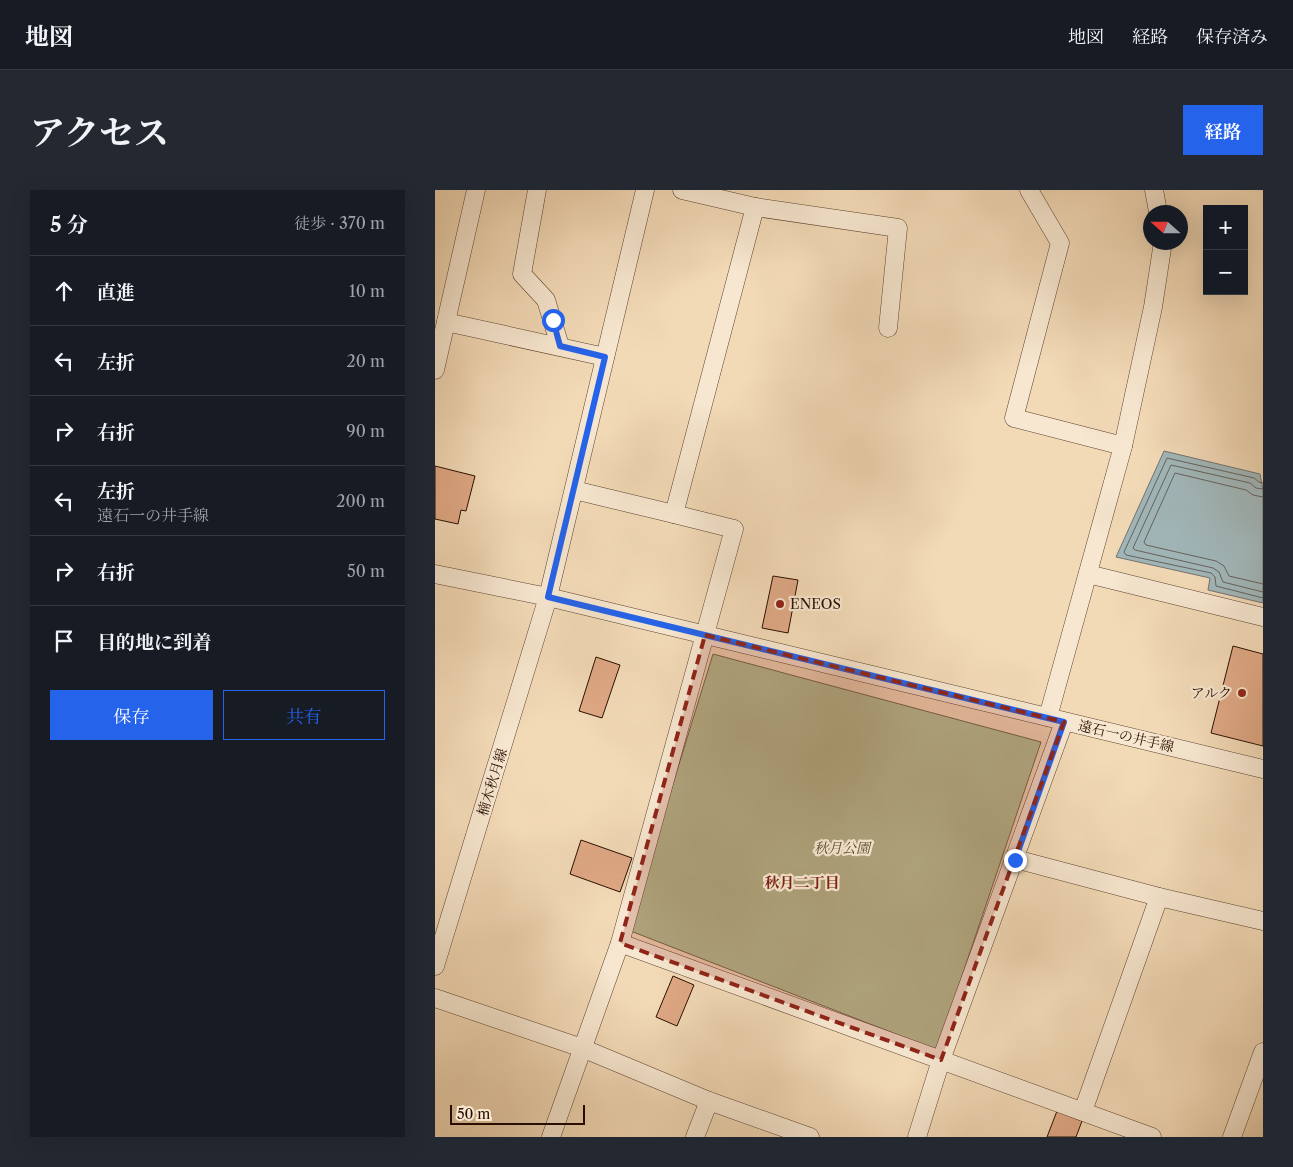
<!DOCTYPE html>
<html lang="ja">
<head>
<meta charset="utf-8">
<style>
	:root { --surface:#171b24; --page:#242831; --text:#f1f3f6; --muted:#9ea1a6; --line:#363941; --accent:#2563eb }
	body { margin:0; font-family:"Libre Caslon Text","Noto Serif JP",serif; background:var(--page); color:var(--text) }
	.controls { position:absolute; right:15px; top:15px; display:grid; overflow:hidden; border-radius:0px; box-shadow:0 5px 20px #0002 }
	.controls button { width:45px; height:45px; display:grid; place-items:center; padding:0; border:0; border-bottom:1px solid var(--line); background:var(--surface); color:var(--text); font:25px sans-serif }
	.compass { position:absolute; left:708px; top:15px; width:45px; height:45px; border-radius:50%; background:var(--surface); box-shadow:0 5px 20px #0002; rotate:291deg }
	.scale { position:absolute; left:15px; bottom:12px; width:135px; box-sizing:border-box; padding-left:5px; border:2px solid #290e00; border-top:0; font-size:14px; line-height:18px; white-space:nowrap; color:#290e00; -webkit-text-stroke:4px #f7e7d0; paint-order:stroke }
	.stop { position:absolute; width:15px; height:15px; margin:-11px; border:4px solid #2563eb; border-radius:50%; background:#fff }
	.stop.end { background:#2563eb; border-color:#fff; box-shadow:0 1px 5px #0008 }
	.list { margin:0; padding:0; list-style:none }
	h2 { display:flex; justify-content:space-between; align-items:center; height:65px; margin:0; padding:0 20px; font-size:21px }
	h2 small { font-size:16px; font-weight:400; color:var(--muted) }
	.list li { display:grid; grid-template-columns:32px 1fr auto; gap:15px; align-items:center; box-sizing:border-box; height:70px; padding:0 20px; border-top:1px solid var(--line) }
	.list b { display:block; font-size:19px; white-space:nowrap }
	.list p { margin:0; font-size:16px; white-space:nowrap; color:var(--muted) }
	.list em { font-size:16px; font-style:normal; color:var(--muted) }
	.actions { display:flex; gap:10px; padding:15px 20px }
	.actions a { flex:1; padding:11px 0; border:1px solid var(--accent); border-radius:0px; text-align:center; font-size:18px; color:var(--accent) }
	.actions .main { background:var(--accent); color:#fff }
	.icon { flex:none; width:28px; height:28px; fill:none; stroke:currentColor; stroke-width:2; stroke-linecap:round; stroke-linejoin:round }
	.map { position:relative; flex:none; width:828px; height:947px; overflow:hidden; border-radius:0px }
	header { display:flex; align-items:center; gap:30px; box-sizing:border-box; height:70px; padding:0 25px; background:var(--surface); border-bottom:1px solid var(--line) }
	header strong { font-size:24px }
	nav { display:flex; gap:28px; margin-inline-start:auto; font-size:18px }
	.intro { display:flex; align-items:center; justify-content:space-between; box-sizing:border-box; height:120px; padding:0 30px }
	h1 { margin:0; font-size:35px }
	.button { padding:12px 22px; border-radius:0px; background:var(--accent); color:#fff; font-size:18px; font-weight:700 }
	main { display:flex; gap:30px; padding:0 30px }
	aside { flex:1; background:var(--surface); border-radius:0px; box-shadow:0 5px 20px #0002 }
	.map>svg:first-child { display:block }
</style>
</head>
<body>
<header>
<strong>地図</strong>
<nav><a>地図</a><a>経路</a><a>保存済み</a></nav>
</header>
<div class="intro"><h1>アクセス</h1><a class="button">経路</a></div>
<main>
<aside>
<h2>5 分<small>徒歩 · 370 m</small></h2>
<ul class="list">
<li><svg class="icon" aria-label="ahead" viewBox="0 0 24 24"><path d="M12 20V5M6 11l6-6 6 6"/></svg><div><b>直進</b></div><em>10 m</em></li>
<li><svg class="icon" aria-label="left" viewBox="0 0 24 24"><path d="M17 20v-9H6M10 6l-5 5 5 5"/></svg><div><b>左折</b></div><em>20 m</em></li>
<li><svg class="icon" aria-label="right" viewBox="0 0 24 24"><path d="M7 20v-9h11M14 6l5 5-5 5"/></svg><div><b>右折</b></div><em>90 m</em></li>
<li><svg class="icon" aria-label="left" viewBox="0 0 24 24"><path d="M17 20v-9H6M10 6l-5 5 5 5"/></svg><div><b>左折</b><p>遠石一の井手線</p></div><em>200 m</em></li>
<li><svg class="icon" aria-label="right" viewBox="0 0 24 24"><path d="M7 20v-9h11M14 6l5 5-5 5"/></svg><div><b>右折</b></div><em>50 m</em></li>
<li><svg class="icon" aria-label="arrive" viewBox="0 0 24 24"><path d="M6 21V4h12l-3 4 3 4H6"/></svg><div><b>目的地に到着</b></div></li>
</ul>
<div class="actions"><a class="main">保存</a><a>共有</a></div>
</aside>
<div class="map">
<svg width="828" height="947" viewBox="0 0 828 947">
	<rect width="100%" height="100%" fill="#f3dab7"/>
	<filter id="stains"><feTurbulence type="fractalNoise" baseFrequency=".004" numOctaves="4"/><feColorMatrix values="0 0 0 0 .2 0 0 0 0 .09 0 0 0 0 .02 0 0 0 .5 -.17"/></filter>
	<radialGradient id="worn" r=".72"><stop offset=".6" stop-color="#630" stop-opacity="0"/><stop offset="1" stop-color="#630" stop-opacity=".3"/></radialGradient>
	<path fill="#b5c193" stroke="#6f684a" d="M278 464 606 552 502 860 193 740Z"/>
	<path fill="#a1b7ba" stroke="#717370" d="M729 261 825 284 828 300V413L773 400 775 388 681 367Z"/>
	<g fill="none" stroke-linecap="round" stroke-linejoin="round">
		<g stroke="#65625d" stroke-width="1">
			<path d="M828 293 824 292 819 288 732 268 689 362 691 365 776 383 780 387 781 396 828 408"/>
			<path d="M828 299 821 298 815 293 736 275 698 358 700 360 778 378 784 382 788 392 828 402"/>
			<path d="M828 307 818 305 811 300 740 283 709 352 711 355 781 371 789 376 794 386 828 394"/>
		</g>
	</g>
	<g fill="#e0a986" stroke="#290e00">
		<path d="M0 276 40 286 31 321 26 320 23 334 0 329Z"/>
		<path d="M338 386 363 390 353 443 327 438Z"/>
		<path d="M798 456 828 464V556L776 543Z"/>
		<path d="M161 467 185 475 167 528 144 521Z"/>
		<path d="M146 650 197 668 185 702 135 684Z"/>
		<path d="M238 786 259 795 242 836 221 827Z"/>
		<path d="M622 921 647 931 641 947H612Z"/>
	</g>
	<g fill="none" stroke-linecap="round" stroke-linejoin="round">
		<g stroke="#5c412e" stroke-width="19">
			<g id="minor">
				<path d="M102 0 87 84 111 110 125 156"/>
				<path d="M247 0 320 17 463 38 453 138"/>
				<path d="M594 0 625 53 579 228 688 256"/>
				<path d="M719 0 723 22"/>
				<path d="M11 132 170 167"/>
				<path d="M0 180 41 0"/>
				<path d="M139 300 239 324"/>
				<path d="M0 384 113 407 828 579"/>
				<path d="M653 384 828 427"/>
				<path d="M613 527 688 256 718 117 728 52"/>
				<path d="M580 669 724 707 828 731"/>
				<path d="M185 753 717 947"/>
				<path d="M0 776 113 407 210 0"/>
				<path d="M0 808 147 858 274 911 375 947"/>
				<path d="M648 921 724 707"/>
				<path d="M116 947 185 753 299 339 239 324 320 17"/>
				<path d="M260 947 274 911"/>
				<path d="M482 947 506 870 629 532"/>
				<path d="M797 947 828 862"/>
			</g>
		</g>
		<use href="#minor" stroke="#f7e7d0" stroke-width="18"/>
	</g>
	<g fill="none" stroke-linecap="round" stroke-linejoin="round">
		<path stroke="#2563eb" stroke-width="6" d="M118 130 125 156 170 167 113 407 629 532 580 670"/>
	</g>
	<path fill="#8f2418" fill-opacity="0.2" stroke="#8f2418" stroke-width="4" stroke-dasharray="10 6" stroke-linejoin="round" d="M270 445 629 532 506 870 185 753Z"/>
	<g fill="#8f2418" stroke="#f7e7d0" stroke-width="2">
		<circle cx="345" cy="414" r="5"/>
		<circle cx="807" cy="503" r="5"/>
	</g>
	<g text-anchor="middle" stroke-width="4.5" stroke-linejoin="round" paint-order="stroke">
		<g font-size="14" fill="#290e00" stroke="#f7e7d0" text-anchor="start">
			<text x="355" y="419">ENEOS</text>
			<text x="797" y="508" text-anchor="end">アルク</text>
		</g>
		<g font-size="14" fill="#290e00" stroke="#f7e7d0">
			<text transform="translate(691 546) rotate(13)" y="5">遠石一の井手線</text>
			<text transform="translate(57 592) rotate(-73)" y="5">楠木秋月線</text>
		</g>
		<g font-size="14" font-style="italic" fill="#5a4d33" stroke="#f7e7d0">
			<text x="407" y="663">秋月公園</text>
		</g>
		<g font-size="15" font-weight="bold" fill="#7a1f14" stroke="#f7e7d0">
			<text x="367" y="698">秋月二丁目</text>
		</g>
	</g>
	<rect width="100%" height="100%" filter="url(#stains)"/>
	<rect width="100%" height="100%" fill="url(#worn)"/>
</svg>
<div class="controls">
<button>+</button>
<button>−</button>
</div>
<svg class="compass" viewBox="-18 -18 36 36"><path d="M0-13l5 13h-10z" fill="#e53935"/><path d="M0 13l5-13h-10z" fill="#9ea1a6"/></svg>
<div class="scale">50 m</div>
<div class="stop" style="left:118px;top:130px"></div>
<div class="stop end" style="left:580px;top:670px"></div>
</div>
</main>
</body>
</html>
